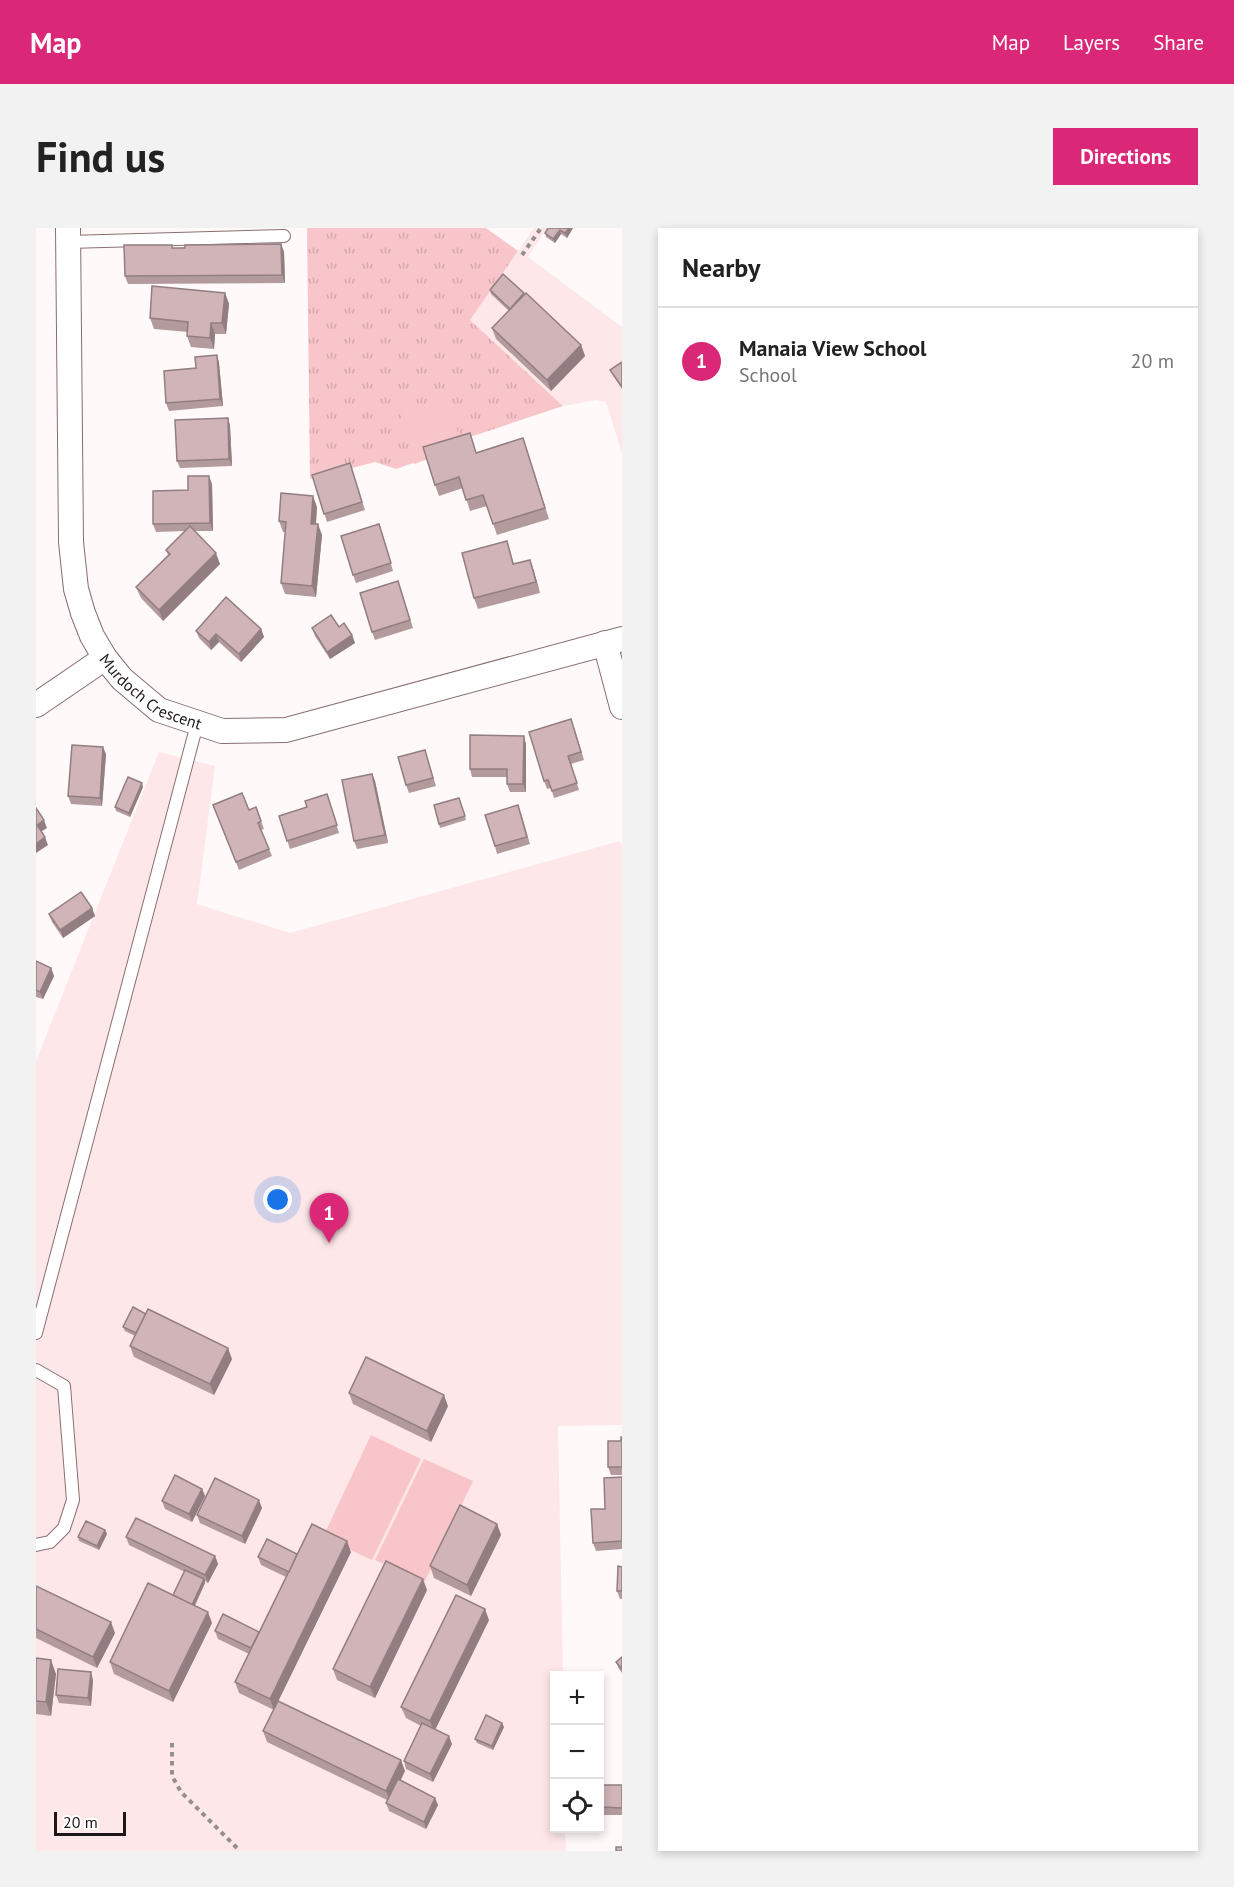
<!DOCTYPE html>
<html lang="en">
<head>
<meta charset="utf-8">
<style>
	:root { --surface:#fff; --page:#f2f2f2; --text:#222; --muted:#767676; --line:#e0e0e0; --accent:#db2777 }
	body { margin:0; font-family:"PT Sans",sans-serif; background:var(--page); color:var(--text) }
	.controls { position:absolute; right:18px; bottom:18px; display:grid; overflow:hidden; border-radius:0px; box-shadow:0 3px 9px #0003 }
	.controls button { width:54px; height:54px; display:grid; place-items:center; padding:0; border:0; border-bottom:2px solid var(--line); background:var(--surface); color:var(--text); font:30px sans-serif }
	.scale { position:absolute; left:18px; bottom:15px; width:72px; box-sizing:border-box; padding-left:6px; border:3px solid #1f1617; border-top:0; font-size:16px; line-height:21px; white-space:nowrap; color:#1f1617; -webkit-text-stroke:4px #fff; paint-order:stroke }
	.you { position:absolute; left:242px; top:972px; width:21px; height:21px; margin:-15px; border:4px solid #fff; border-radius:50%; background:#1a73e8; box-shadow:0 0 0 9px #1a73e833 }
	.badge { display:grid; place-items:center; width:39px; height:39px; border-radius:50%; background:var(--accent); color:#fff; font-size:20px; font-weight:700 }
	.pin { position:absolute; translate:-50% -50px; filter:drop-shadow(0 2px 3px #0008) }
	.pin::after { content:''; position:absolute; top:32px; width:21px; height:18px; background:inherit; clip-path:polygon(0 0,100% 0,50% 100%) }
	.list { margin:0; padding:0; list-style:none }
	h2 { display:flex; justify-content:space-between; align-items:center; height:78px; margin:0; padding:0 24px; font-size:26px }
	h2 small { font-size:20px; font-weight:400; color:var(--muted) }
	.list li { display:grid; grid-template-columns:39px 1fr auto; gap:18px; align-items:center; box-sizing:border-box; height:108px; padding:0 24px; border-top:2px solid var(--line) }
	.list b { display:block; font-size:22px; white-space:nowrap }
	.list p { margin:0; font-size:20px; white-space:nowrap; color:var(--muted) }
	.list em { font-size:20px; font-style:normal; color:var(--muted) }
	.icon { flex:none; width:33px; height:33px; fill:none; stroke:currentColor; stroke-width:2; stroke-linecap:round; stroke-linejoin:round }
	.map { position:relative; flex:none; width:586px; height:1623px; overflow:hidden; border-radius:0px }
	header { display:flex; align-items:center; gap:36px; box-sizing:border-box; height:84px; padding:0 30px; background:var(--accent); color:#fff }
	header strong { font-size:28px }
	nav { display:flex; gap:33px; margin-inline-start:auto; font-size:21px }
	.intro { display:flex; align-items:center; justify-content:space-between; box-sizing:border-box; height:144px; padding:0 36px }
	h1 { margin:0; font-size:42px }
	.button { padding:15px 27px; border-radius:0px; background:var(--accent); color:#fff; font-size:21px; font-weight:700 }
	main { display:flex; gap:36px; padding:0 36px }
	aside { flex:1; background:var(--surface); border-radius:0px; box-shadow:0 3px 9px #0003 }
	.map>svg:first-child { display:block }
</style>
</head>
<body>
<header>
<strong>Map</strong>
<nav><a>Map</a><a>Layers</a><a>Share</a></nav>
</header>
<div class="intro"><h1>Find us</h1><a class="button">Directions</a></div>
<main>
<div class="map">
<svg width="586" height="1623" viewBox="0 0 586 1623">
	<defs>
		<pattern id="grass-tufts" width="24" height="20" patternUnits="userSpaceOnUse" patternTransform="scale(1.5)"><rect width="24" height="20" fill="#f8c5ca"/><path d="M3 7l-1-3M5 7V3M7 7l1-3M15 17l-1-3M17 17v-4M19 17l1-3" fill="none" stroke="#d4a8ad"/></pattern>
	</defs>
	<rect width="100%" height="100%" fill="#fff9f9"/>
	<g fill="#fee7e9">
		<path d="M498 0H511L492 29 586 99V225L570 174 560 172 527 178 434 92Z"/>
		<path d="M123 524 179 538 161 676 254 705 584 613 586 618V1197L522 1198 527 1447 518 1448V1600L529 1601 530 1623H0V833Z"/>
	</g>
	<path fill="url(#grass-tufts)" d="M271 0H450L482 23 434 92 527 178 425 212 391 230 360 241 339 234 274 251Z"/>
	<g fill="#f8c5ca">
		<path d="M403 174 414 181 427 219 378 236 365 185Z"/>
		<path d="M335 1207 385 1231 336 1332 287 1309Z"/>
		<path d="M388 1231 437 1253 388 1355 339 1332Z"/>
	</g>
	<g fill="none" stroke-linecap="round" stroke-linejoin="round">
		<g stroke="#886e71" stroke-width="14">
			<g id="service">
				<path d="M32 14 248 8"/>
				<path d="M0 1105 161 496"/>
				<path d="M0 1142 28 1158 37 1272 28 1300 14 1314 0 1317"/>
			</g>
		</g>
		<g stroke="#886e71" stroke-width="26">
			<g id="minor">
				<path id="s1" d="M32 0 35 314 40 361 47 385 56 408 69 430 86 451 123 482 186 503 250 502 586 411"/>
				<path d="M569 415 586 479"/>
				<path d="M0 477 69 430"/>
			</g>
		</g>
		<g stroke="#958e8e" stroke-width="4" stroke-dasharray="4.5 4.5" stroke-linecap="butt">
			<path d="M486 27 505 0"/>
			<path d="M136 1515V1548L145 1564 204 1623"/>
		</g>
		<use href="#service" stroke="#fff" stroke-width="12"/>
		<use href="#minor" stroke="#fff" stroke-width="24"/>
	</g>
	<g fill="#b39b9d">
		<path d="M537 0 531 10 525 6 519 15 510 9 509 5Z"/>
		<path d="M245 16 248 24 249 55 92 56 89 48 137 20Z"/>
		<path d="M454 62 489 67 545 117 549 128 515 163 460 111 456 100 473 83 455 66Z"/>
		<path d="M189 65 193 76 190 106H179L178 121 155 119 151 108 152 104 118 101 114 90Z"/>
		<path d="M181 127 183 135 187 178 133 183 130 175 160 140Z"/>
		<path d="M586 134V161L576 146 574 142Z"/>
		<path d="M192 190 194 198 196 238 144 240 141 233Z"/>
		<path d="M487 210 513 291 461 307 451 278 434 283 427 260 403 268 399 257 440 225Z"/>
		<path d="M314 235 329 282 291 294 276 247Z"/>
		<path d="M176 256 177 303H159L184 336 127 393 105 370 100 359 132 327 130 322 149 303 120 304 117 296Z"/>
		<path d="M281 279 280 296 286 307 280 369 249 366 245 355 250 304H247L243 293Z"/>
		<path d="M346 304 357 343 320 355 317 347Z"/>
		<path d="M471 313 478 336 494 332 504 365 442 381 438 370Z"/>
		<path d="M362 353 377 400 339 412 336 404Z"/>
		<path d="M303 399 316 407 319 415 294 431 279 408 276 400Z"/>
		<path d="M225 401 228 409 205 434 183 414 175 422 163 410 160 403Z"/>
		<path d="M538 499 548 532 535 536 543 562 518 570 515 560 511 561 508 553Z"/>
		<path d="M490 516V564H474L471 556V549H436L434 541Z"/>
		<path d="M389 522 400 558 373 565 370 557Z"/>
		<path d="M70 526 66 578 35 576 32 568Z"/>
		<path d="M336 546 339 553 352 615 321 621 318 613Z"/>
		<path d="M107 559 94 589 80 583 79 579Z"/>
		<path d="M291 566 303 605 254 621 243 588 271 579Z"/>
		<path d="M423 570 430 592 404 600 398 577Z"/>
		<path d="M177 577 213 582 220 579 228 601 225 602 236 628 203 642Z"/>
		<path d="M485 585 494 616 461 626 459 618Z"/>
		<path d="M56 680 59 688 27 710 16 694 13 686Z"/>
		<path d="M0 733 15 740 18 748 7 771 0 769Z"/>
		<path d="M110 1086 196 1131 178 1167 98 1129 94 1118 99 1108 89 1103 87 1099Z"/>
		<path d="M313 1165 412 1178 395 1214 317 1176Z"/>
		<path d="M586 1209V1247H575L572 1239Z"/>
		<path d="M586 1249V1321L560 1323 557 1315 569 1281Z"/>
		<path d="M166 1261 169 1268 156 1294 129 1281 126 1273Z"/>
		<path d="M226 1280 209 1316 164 1295 161 1287Z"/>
		<path d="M461 1296 465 1307 435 1368 398 1350 394 1338Z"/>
		<path d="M69 1302 71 1306 63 1322 43 1313 42 1309Z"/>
		<path d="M90 1309 179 1328 182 1336 172 1355 169 1353V1355L159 1378 176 1395 137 1474 78 1446 74 1434 137 1367 149 1344 93 1317Z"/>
		<path d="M315 1324 242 1473 369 1543 364 1553 399 1570 402 1577 390 1601 353 1583 350 1575 351 1572 231 1514 227 1503 238 1482 203 1465 199 1454 213 1426 182 1411 179 1403 223 1404 250 1349 225 1337 222 1329 261 1326Z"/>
		<path d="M586 1339V1371H584L581 1363Z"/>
		<path d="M0 1358 79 1405 61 1440 0 1410Z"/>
		<path d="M391 1362 339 1470 301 1452 297 1441Z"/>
		<path d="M453 1392 399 1502 416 1516 397 1554 370 1541 368 1533 385 1498 370 1490 365 1479Z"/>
		<path d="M586 1429V1445L583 1441 580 1434Z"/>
		<path d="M0 1430 20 1446 15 1488 0 1486Z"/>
		<path d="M57 1452 55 1478 23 1475 20 1467Z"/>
		<path d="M468 1499 457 1522 441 1515 439 1511Z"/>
		<path d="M586 1557V1587H568L565 1579Z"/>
	</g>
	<g fill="#927e80">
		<path d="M533 0H537L531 10 529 5Z"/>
		<path d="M524 2 525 6 519 15 517 11Z"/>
		<path d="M245 16 248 24 249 55 246 47Z"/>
		<path d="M189 65 193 76 190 106 186 95Z"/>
		<path d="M175 95 179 106 178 121 174 110Z"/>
		<path d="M545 117 549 128 515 163 511 152Z"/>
		<path d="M181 127 183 135 187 178 184 171Z"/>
		<path d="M192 190 194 198 196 238 193 231Z"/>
		<path d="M173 248 176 256 177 303 174 295Z"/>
		<path d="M277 268 281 279 279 307 275 296Z"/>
		<path d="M282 296 286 307 280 369 276 358Z"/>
		<path d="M180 325 184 336 127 393 123 382Z"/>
		<path d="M494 332 498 343 504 365 500 354Z"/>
		<path d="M225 401 228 409 205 434 203 426Z"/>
		<path d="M180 406 183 414 175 422 173 414Z"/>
		<path d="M316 407 319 415 294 431 291 424Z"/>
		<path d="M488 508 490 516V564L487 556Z"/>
		<path d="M67 519 70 526 66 578 64 570Z"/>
		<path d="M336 546 339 553 352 615 349 607Z"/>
		<path d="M106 555 107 559 94 589 93 585Z"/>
		<path d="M8 592 11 600 3 605 1 597Z"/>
		<path d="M9 609 12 617 0 625V616Z"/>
		<path d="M56 680 59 688 27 710 24 702Z"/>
		<path d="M15 740 18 748 7 771 4 764Z"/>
		<path d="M192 1120 196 1131 178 1167 174 1156Z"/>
		<path d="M408 1167 412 1178 395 1214 391 1203Z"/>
		<path d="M166 1261 169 1268 156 1294 153 1286Z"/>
		<path d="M223 1272 226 1280 209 1316 206 1308Z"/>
		<path d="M461 1296 465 1307 435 1368 431 1357Z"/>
		<path d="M69 1302 71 1306 63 1322 61 1318Z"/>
		<path d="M311 1313 315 1324 238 1482 234 1471Z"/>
		<path d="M179 1328 182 1336 172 1355 169 1347Z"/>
		<path d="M168 1351 169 1355 156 1382 155 1378Z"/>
		<path d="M387 1351 391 1362 339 1470 334 1459Z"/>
		<path d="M449 1381 453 1392 398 1504 394 1493Z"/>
		<path d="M172 1384 176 1395 137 1474 133 1463Z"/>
		<path d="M75 1394 79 1405 61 1440 57 1429Z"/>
		<path d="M15 1432 20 1446 15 1488 10 1474Z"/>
		<path d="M55 1444 57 1452 55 1478 52 1470Z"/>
		<path d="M466 1495 468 1499 457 1522 456 1518Z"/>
		<path d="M413 1508 416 1516 397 1554 394 1546Z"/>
		<path d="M365 1532 369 1543 354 1574 350 1563Z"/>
		<path d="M399 1570 402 1577 390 1601 388 1594Z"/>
	</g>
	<g fill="#d0b4b7" stroke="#927e80" stroke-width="1.5">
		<path d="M512 0H533L529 5 524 2 517 11 509 5Z"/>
		<path d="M245 16 246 47 89 48 88 17H136V20H149V17Z"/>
		<path d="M467 46 488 65 474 81 454 62Z"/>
		<path d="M116 58 189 65 186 95H175L174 110 151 108 152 94 114 90Z"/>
		<path d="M490 65 545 117 511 152 456 100Z"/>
		<path d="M181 127 184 171 130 175 128 143 160 140 159 129Z"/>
		<path d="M586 134V159L574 142Z"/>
		<path d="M192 190 193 231 141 233 139 192Z"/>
		<path d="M434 205 440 225 487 210 509 280 457 296 447 267 430 272 423 249 399 257 387 219Z"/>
		<path d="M314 235 326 274 288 286 276 247Z"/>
		<path d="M152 248H173L174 295 117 296V263L152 262Z"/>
		<path d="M245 265 277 268 275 296H282L276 358 245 355 250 294 243 293Z"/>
		<path d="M343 296 355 335 317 347 305 308Z"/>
		<path d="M154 298 180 325 123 382 100 359 134 326 130 322Z"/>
		<path d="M471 313 477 336 494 332 500 354 438 370 426 325Z"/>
		<path d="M362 353 374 392 336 404 324 365Z"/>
		<path d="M190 369 225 401 203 426 180 406 173 414 160 403Z"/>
		<path d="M295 387 303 399 308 395 316 407 291 424 276 400Z"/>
		<path d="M535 491 545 524 532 528 541 555 516 563 512 552 508 553 493 504Z"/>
		<path d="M434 507 488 508 487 556H471V541H434Z"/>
		<path d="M36 517 67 519 64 570 32 568Z"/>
		<path d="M389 522 397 550 370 557 362 529Z"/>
		<path d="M336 546 349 607 318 613 306 552Z"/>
		<path d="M92 549 106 555 93 585 79 579Z"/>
		<path d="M206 565 213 582 220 579 225 593 222 595 233 621 200 634 177 577Z"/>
		<path d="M291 566 301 597 251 613 243 588 271 579 269 573Z"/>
		<path d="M423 570 429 588 403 596 398 577Z"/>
		<path d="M482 577 491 609 459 618 449 587Z"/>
		<path d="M0 580 8 592 1 597 9 609 0 616Z"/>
		<path d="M45 664 56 680 24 702 13 686Z"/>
		<path d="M0 733 15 740 4 764 0 762Z"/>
		<path d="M97 1079 110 1086 100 1105 87 1099Z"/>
		<path d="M112 1081 192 1120 174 1156 94 1118Z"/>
		<path d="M330 1129 408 1167 391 1203 313 1165Z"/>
		<path d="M585 1209H586V1239H572V1213H585Z"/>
		<path d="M139 1247 166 1261 153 1286 126 1273Z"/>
		<path d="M586 1249V1313L557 1315 555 1281H569L568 1250Z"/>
		<path d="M179 1250 223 1272 206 1308 161 1287Z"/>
		<path d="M424 1277 461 1296 431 1357 394 1338Z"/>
		<path d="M100 1290 179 1328 169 1347 90 1309Z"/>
		<path d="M50 1293 69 1302 61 1318 42 1309Z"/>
		<path d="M276 1296 311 1313 234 1471 199 1454Z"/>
		<path d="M231 1311 261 1326 253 1344 222 1329Z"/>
		<path d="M350 1333 387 1351 334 1459 297 1441Z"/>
		<path d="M582 1338 586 1339V1363H581Z"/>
		<path d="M149 1342 168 1351 156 1377 137 1367Z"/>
		<path d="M112 1355 172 1384 133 1463 74 1434Z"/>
		<path d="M0 1358 75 1394 57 1429 0 1401Z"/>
		<path d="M420 1367 449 1381 394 1493 365 1479Z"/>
		<path d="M187 1386 223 1404 215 1420 179 1403Z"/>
		<path d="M586 1429V1441L580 1434Z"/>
		<path d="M0 1430 15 1432 10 1474 0 1473Z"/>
		<path d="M22 1441 55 1444 52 1470 20 1467Z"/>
		<path d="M242 1473 365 1532 350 1563 227 1503Z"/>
		<path d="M450 1487 466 1495 456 1518 439 1511Z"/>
		<path d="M386 1495 413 1508 394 1546 368 1533Z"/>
		<path d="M362 1551 399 1570 388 1594 350 1575Z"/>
		<path d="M566 1557H586V1580L565 1579Z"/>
		<rect x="580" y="1619" width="6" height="4"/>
	</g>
	<g text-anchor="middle" stroke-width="4.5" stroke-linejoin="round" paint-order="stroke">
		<g font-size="16" fill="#1f1617" stroke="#fff">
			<text dy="6" stroke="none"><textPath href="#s1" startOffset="495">Murdoch Crescent</textPath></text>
		</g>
	</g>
</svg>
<div class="controls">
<button>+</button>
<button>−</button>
<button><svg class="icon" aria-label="locate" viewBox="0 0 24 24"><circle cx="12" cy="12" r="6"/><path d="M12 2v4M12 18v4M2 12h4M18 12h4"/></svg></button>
</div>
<div class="scale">20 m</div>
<div class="you"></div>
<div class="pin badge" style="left:293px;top:1015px">1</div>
</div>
<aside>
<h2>Nearby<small></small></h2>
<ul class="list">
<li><span class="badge">1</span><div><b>Manaia View School</b><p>School</p></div><em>20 m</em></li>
</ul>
</aside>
</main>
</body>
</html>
